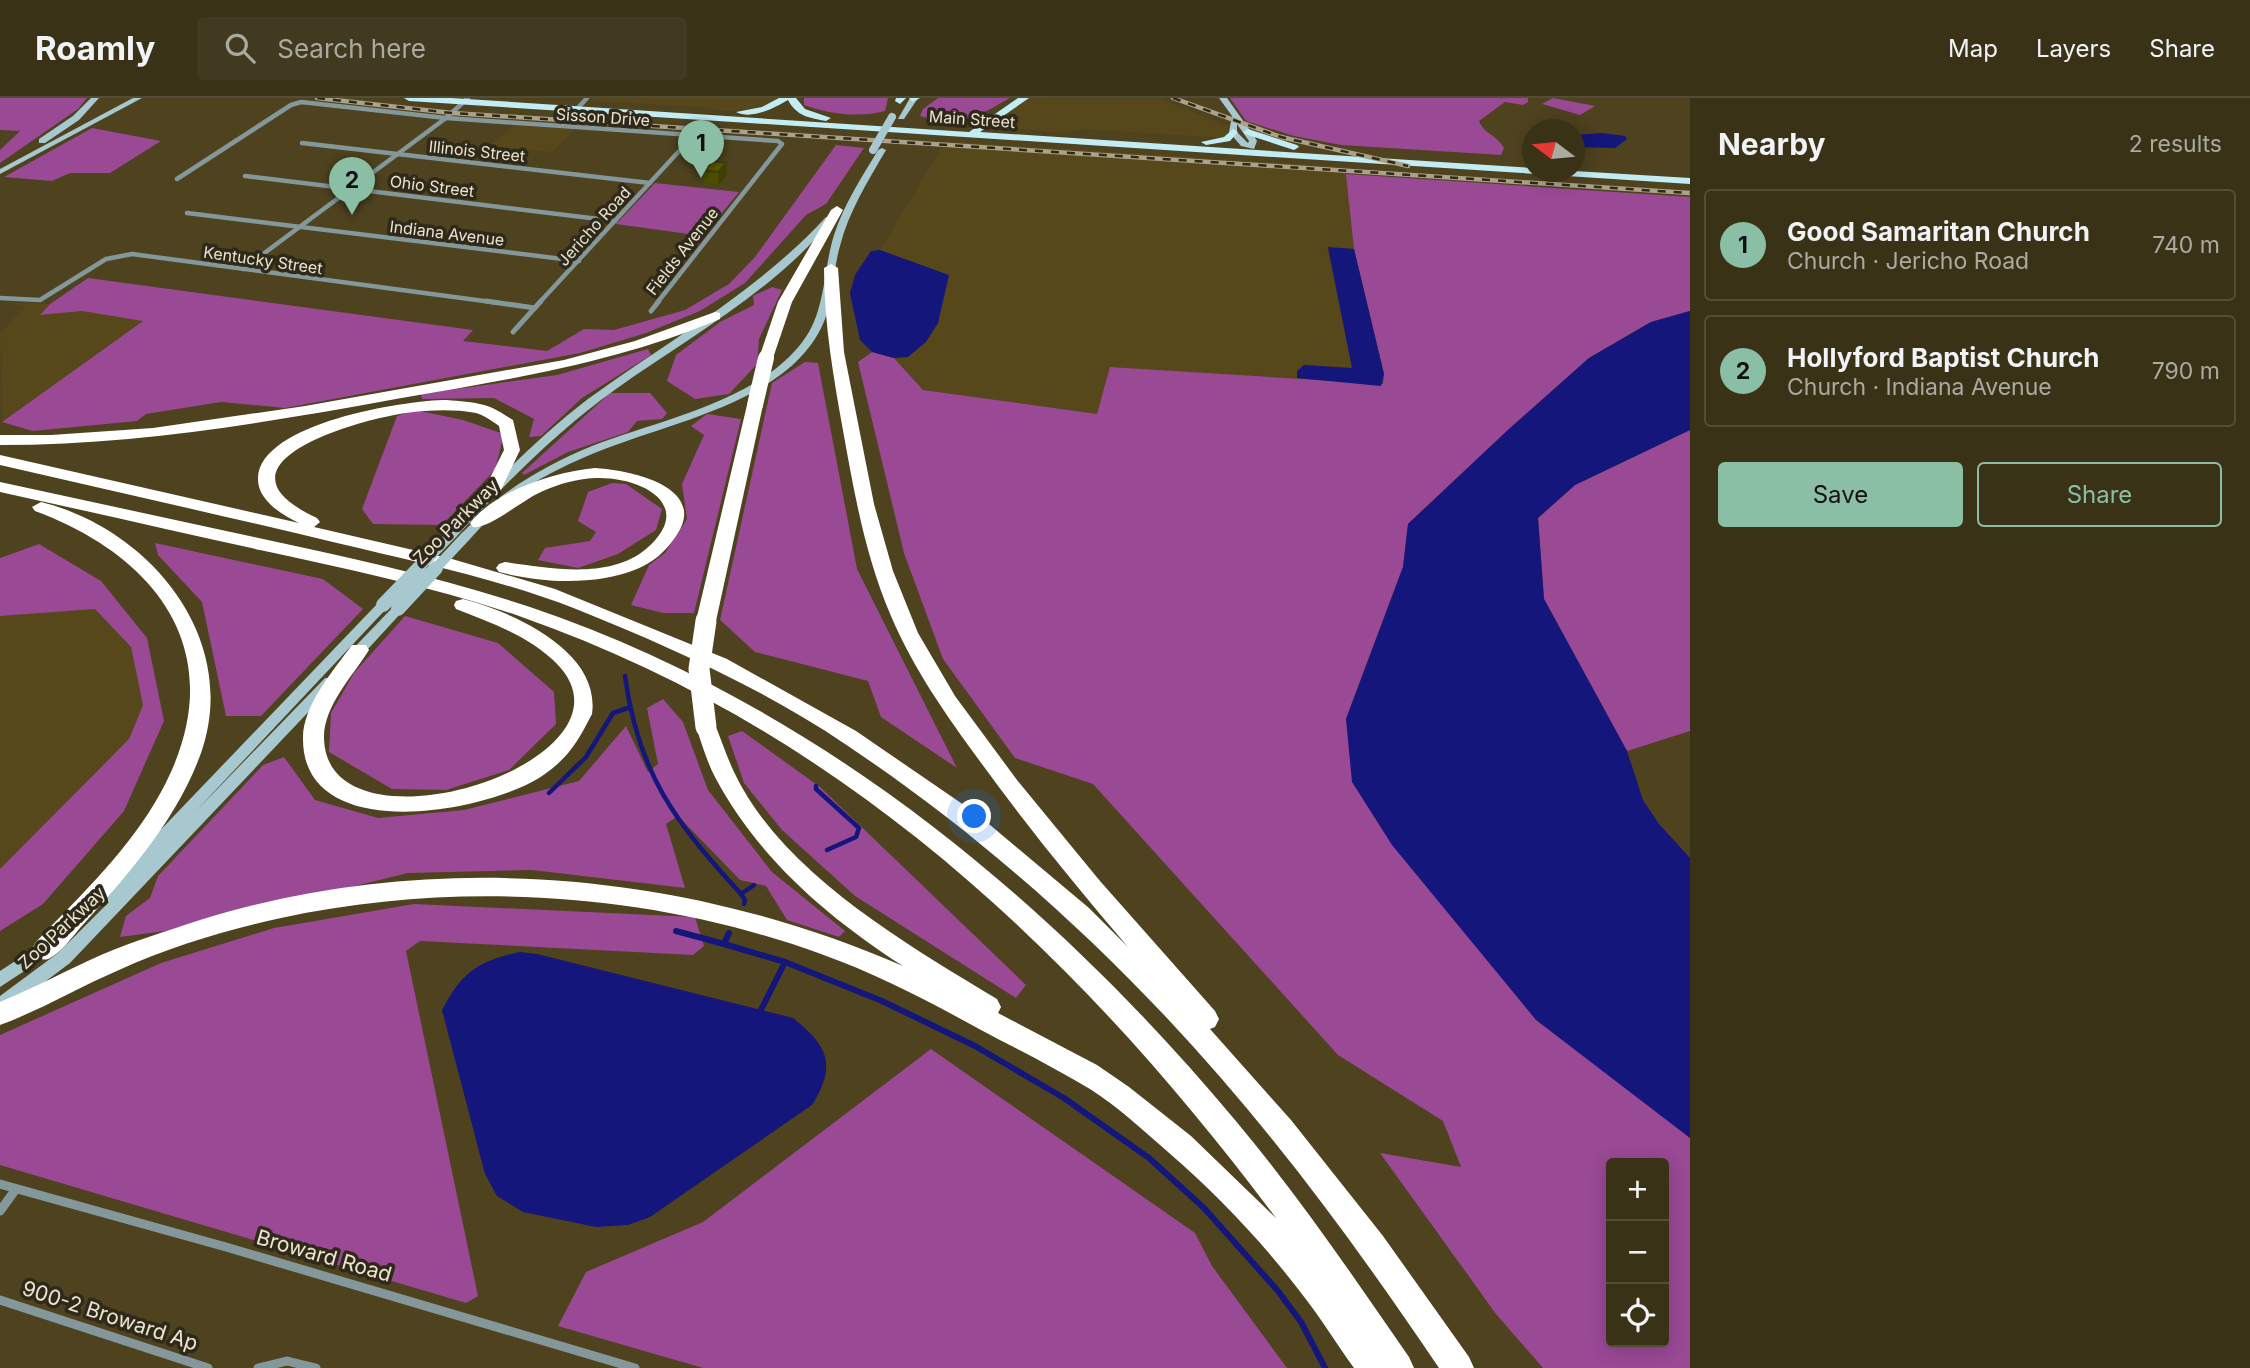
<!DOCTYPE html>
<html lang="en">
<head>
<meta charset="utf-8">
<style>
	:root { --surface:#3a3217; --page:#413a20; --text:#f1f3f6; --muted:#abaaa1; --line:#544d36; --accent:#8abfa5 }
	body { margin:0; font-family:Inter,sans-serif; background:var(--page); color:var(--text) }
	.controls { position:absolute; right:21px; bottom:21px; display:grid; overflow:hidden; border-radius:7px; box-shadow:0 4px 18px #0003 }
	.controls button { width:63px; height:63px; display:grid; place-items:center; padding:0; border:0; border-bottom:2px solid var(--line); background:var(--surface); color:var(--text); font:35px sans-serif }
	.compass { position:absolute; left:1522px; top:21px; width:63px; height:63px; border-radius:50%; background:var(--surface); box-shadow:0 4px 18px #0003; rotate:286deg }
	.you { position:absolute; left:975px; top:719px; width:24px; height:24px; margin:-18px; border:5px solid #fff; border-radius:50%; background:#1a73e8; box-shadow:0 0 0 10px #1a73e833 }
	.badge { display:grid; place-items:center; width:46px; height:46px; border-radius:50%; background:var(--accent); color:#111; font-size:23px; font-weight:700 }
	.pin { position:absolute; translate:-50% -58px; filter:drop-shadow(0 2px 4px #0008) }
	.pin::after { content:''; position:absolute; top:37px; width:24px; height:21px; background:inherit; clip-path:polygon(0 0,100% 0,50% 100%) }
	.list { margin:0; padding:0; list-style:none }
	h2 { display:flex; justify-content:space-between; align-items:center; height:91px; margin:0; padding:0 28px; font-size:30px }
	h2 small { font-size:23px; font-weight:400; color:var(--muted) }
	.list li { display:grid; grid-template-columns:46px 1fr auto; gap:21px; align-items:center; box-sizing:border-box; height:112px; margin:0 14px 14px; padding:0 14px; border:2px solid var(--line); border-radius:7px }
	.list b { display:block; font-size:26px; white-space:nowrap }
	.list p { margin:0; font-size:23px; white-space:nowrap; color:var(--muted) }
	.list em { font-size:23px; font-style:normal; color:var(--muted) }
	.actions { display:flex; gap:14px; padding:21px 28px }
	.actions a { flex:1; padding:16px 0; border:2px solid var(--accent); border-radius:7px; text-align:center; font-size:24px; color:var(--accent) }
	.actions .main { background:var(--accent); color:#111 }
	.icon { flex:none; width:38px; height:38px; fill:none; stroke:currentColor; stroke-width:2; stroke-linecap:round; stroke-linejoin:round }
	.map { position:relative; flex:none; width:1690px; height:1270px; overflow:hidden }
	header { display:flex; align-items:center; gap:42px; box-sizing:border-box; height:98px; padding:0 35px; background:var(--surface); border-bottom:2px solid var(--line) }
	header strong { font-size:33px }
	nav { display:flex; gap:38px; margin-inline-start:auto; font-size:24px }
	.search { width:490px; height:63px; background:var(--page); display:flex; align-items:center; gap:18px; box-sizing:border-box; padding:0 24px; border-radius:7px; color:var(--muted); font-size:26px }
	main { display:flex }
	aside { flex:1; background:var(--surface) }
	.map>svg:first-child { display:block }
</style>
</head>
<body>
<header>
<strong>Roamly</strong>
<div class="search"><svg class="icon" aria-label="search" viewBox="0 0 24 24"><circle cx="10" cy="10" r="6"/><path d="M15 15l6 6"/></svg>Search here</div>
<nav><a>Map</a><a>Layers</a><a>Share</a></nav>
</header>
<main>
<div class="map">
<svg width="1690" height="1270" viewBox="0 0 1690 1270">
	<rect width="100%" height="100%" fill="#4e421f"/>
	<g fill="#57481c">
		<path d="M594 0H781L772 6 756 11 726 13 704 9 589 3Z"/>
		<path d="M1027 0 1159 1 1228 28V37L1224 40 1083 31 1065 35 987 28Z"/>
		<path d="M518 24 578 29 552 54 489 48Z"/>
		<path d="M945 43 1346 69 1354 151 1327 150 1352 270 1304 267 1297 273V280L1110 269 1098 316 923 292 894 260 908 259 926 244 938 225 880 152Z"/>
		<path d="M9 204 50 206 41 217 82 213 144 222 2 324 0 236 24 209Z"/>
		<path d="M95 511 131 549 143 606 129 641 0 771V518Z"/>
	</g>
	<g fill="#9a4995" fill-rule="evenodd">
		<path d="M0 0H87L78 11 0 65V52L20 33 0 32Z"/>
		<path d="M804 0H888L885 13C861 20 827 16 804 7Z"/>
		<path d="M938 0H1010C977 19 958 30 920 18L923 11Z"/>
		<path d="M1230 0H1528V4L1523 7 1505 4 1479 23C1484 36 1497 37 1504 50L1501 57 1341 47 1294 38 1246 23Z"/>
		<path d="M1553 0 1595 8 1580 17 1542 6Z"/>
		<path d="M92 30 161 43 110 75H70L52 83 4 79Z"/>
		<path d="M836 47 864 50 826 106 806 117 745 185 700 213 646 235 580 255 285 310 221 304 146 316 137 323 33 333 2 324 143 223 82 213 40 217 50 206 88 180 473 232 463 243 547 253 584 231 614 232 685 212 729 186 755 159Z"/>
		<path d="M1346 76 1690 99V213L1651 224 1589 260 1509 331 1408 426 1403 469 1346 621 1690 1040V1270H1543L1496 1216 1380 1055 1461 1069 1443 1023 1338 957 1093 686 1015 660 943 561 904 455 858 264 872 254 894 260 923 292 1097 316 1110 269 1383 286 1384 276 1354 151ZM1611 1065H1664V1244H1611Z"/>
		<path d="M655 85 739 94 703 138 616 126Z"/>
		<path d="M772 189 782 192 759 241 757 266 729 296 695 301 667 283 676 257 720 224 754 207 753 198Z"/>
		<path d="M648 251 651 257 582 300 541 338 529 339 534 321 494 300 422 301 421 296 557 277Z"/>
		<path d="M805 264 818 265 857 471 957 670 881 619 868 583 755 554 720 522 772 285Z"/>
		<path d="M610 295H650L667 315 662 321 637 323 628 334 568 354 524 377 522 375Z"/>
		<path d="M415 312 463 322 504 336 495 372 442 427 373 426 362 411 397 318Z"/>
		<path d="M707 316 741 321 694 515H663L631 507 649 467 665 455 687 421 682 386 704 337 691 328Z"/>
		<path d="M1690 332V633L1627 653 1544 501 1538 420 1575 387Z"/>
		<path d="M612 385 626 386 662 411 656 432 618 456 578 470 538 462 545 450 590 443 596 434 578 423 588 394Z"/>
		<path d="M155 445 323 481 363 511 261 618H226L202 504 158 457Z"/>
		<path d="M39 446 101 483 147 540 164 623 124 713 43 806 0 833V771L129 641 143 607 131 549 95 511 0 518V460Z"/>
		<path d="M405 518 498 545 554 594 556 626 509 672 446 692 392 691 329 654 331 615 354 575Z"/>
		<path d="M663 601 683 624 708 692 772 774 845 833 839 839 787 822 766 788 740 782 678 718 666 726 685 790 532 772 408 775 180 831 120 839 126 818 150 800 158 778 263 667 284 659 315 702 378 720 464 712 579 683 626 628 648 674 658 666 647 610Z"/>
		<path d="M742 633 820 689 1026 887 1016 900 855 798 782 732 744 685 728 638Z"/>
		<path d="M414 806 695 819 704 848 693 857 420 843 406 853 478 1198 466 1205 0 1067V937L161 865 274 830Z"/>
		<path d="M931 951 1195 1135 1212 1168 1287 1270H703L558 1228 586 1174 703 1124Z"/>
	</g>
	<g fill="#14167b">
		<path d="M1602 35 1625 38 1627 41 1615 50 1575 49V37Z"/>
		<path d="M1328 149 1354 151 1384 276 1381 288 1297 280V273L1304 267 1352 270Z"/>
		<path d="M880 152 949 177 938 225 926 244 908 259 894 260 872 254 860 242 850 195 855 177 871 153Z"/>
		<path d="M1690 213V332L1575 387 1538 420 1544 501 1627 653 1643 702 1659 726 1690 760V1040L1536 922 1392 747 1352 684 1346 621 1403 469 1408 426 1509 331 1589 260 1651 224Z"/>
		<path d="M520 854 537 856 793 920C828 948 837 967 812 1007L650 1119 628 1127 596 1129 523 1114 497 1098 485 1076 442 912C462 874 478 863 520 854Z"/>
	</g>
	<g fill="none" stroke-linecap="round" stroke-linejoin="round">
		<g stroke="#14167b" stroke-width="4.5">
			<path d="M625 578C638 676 676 725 741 796L745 802 744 806"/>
			<path d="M816 688V691L859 730 856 739 827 752"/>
			<path d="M549 695 586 659 613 615 628 610"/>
			<path d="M741 796 754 787"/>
		</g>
		<g stroke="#14167b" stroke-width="6">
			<path d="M676 833 724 846"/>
			<path d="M729 835 724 846 785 864"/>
			<path d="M761 912 785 864 882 903 975 948 1064 1000 1149 1060 1204 1110 1278 1193 1301 1224 1325 1270"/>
		</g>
		<g stroke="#84989c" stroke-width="4.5">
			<path d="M576 12 587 0"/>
			<path d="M302 45 650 85"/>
			<path d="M245 78 615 123"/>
			<path d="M177 81 291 7 301 4 446 20 778 43 782 46 657 205"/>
			<path d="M187 115 579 163"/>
			<path d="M243 171 446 20 468 0"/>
			<path d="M0 200 40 202 106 161 132 156 499 205"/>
			<path d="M539 205 693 38"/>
		</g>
		<g stroke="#84989c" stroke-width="5">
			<path d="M486 203 535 210"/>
			<path d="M651 213 659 203"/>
			<path d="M513 234 541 203"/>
		</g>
		<g stroke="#84989c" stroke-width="9">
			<path d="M0 1086 226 1149 635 1270"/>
			<path d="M0 1113 16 1091"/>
			<path d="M0 1202 208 1270"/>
			<path d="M258 1270 287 1263 316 1270"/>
		</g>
		<g fill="#a7c8ce" fill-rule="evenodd">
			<path d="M91 0H99L79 22 45 45H39V41L73 18Z"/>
			<path d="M133 0H142L0 76V71Z"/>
			<path d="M910 0H918L904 21H898Z"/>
			<path d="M1219 0H1227L1254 38 1257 43 1254 51 1241 48 1229 34 1232 18ZM1237 26 1249 43 1248 45 1237 34Z"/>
			<path d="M882 50 886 52C868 83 849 113 840 148 833 172 834 197 825 221 794 303 670 324 597 354 573 364 548 375 526 390 518 396 510 406 499 404V400C528 378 558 362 592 348 659 322 759 303 803 243 826 213 823 172 834 137 844 106 862 79 878 52Z"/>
			<path d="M826 119 833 121C774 193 691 238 616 291 557 333 506 385 456 439H448V433C492 387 537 340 588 301 670 241 756 195 826 119Z"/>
			<path d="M488 412 492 413V417L469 442H461V436L484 413Z"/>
			<path d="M383 503 387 504 389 507 387 510 194 715 325 580H335L337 583 335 586 70 865 6 913 0 915V898L58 855 109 804 101 802 99 798 101 794 379 504Z"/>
			<path d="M398 507 404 511 402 514 356 564H346L344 561 346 558 394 508Z"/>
			<path d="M49 841 55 843 57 848 55 853 0 889V873Z"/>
		</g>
		<g fill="#c2edf5" fill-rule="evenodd">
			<path d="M404 0H451L969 34 1018 0H1029L980 34 1532 70V74L1574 73 1690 80V86L409 3Z"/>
			<path d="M779 0H796L805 11 831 20 826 23C810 20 796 18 788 2 774 10 752 22 736 14L762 9Z"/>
			<path d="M896 0H906L900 6 895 3Z"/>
			<path d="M909 0H920L913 4Z"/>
			<path d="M1233 31 1238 34 1230 43 1206 47 1201 44 1224 39Z"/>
			<path d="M1248 31 1297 47 1299 49 1294 52 1245 36 1243 34Z"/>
		</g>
		<g fill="#fff" fill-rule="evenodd">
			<path d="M837 108 843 112 792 204 773 260 771 263H761L759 260 778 204 831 112Z"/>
			<path d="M831 166 838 170 844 254 874 406 893 473 918 535 955 598 1017 682 1100 783 1215 913 1219 921 1215 929 1210 931 1291 1022 1383 1138 1469 1259 1474 1270H1439C1386 1192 1332 1115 1272 1041 1150 889 1007 754 845 646 764 591 666 547 576 511 499 481 417 464 337 445 225 418 112 393 0 367V357L299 425C282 417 257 402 258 380 260 325 405 302 447 302 459 303 473 304 484 307 494 309 504 317 513 322L520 352 499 396 493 397 484 392 504 352 499 328C492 323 484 317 476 315 453 311 429 312 406 315 355 322 202 367 317 420L320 424 314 429 452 461 555 491 727 561 856 633 977 716 1089 810 1128 849C1076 788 1026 727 979 662 946 617 913 570 891 518 866 460 855 399 844 338 834 282 824 227 824 170Z"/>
			<path d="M715 214 720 215V221C616 265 506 282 396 301 264 325 134 347 0 347V337H51L153 330 305 308 564 262 635 243Z"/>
			<path d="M755 302 763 307 716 523 713 527H699L696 523 747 307Z"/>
			<path d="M595 370C630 372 713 389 674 441 665 454 652 465 637 471 595 488 542 485 499 474L496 470 499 466 505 464C549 470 609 482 646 451 698 406 639 378 595 380 576 381 559 386 543 393 525 400 488 432 473 429L470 425C496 392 555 374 595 370Z"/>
			<path d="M0 384C85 402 169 421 254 439 347 459 440 479 530 509 811 604 1047 797 1235 1022 1298 1097 1353 1178 1409 1259L1414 1270H1354C1337 1247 1323 1223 1305 1200 1265 1147 1219 1098 1168 1054 1143 1032 1118 1009 1090 991 1055 970 1017 951 981 932 930 904 877 876 821 856 650 794 459 782 281 820 226 832 170 849 119 872 79 889 41 912 0 927V904C34 890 67 872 101 857 133 843 167 833 200 822 430 751 683 772 903 868 827 819 758 760 715 679 707 664 702 646 696 629L699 624 706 622 713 624 716 629C722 644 727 659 734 674 781 774 906 846 997 901L1001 909 998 915 1097 967 1129 989 1191 1038 1276 1120C1076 853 839 630 519 518 435 489 347 471 260 452 174 433 87 413 0 394Z"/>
			<path d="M41 404C150 431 241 541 201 655 177 722 127 778 80 830 72 839 62 854 50 860 45 863 41 861 35 859L32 852 35 845C80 798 130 751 161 694 233 562 164 461 35 413L32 409Z"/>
			<path d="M463 501C513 514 601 553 592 616 577 645 568 661 539 680 481 716 302 747 303 640 303 607 333 573 352 547H366L369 552C353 578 323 608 324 641 328 765 649 664 558 567 531 539 492 525 456 511L454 507 456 503Z"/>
		</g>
		<g stroke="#aba288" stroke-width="4.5">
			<g id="rail">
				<path d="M317 0 452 15 1690 95"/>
				<path d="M1173 0 1281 39 1408 68"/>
			</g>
		</g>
		<use href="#rail" stroke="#2f291a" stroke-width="2.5" stroke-dasharray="8" stroke-linecap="butt"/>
		<path stroke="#a7c8ce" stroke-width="8" d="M873 52 892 19"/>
		<g stroke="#a7c8ce" stroke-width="10">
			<path d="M418 471 452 436"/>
			<path d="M435 471 465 439"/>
		</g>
		<g stroke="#a7c8ce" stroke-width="14">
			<path d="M383 507 419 470"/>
			<path d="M398 511 436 470"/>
		</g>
		<path stroke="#fff" stroke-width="16" d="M755 307 766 260"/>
		<path stroke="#fff" stroke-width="21" d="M706 523 699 571 706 629"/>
	</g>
	<path fill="#4d4e04" d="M712 63 727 77 719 87 704 85 703 72Z"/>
	<path fill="#3f4004" d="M726 65 727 77 719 87 718 74Z"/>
	<path fill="#5a5b05" stroke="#3f4004" stroke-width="2" d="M712 63 726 65 718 74 703 72Z"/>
	<g text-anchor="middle" stroke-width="7" stroke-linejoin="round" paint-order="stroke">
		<g font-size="16" fill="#ebe4d0" stroke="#2f291a">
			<text transform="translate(603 19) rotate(4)" y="6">Sisson Drive</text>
			<text transform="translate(972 21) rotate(4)" y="6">Main Street</text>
			<text transform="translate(477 53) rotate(6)" y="6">Illinois Street</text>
			<text transform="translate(432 88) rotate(7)" y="6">Ohio Street</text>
			<text transform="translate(594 128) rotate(-48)" y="6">Jericho Road</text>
			<text transform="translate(447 135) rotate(7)" y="6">Indiana Avenue</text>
			<text transform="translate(682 153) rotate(-52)" y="6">Fields Avenue</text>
			<text transform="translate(263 162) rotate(8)" y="6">Kentucky Street</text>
		</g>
		<g font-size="18" fill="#ebe4d0" stroke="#2f291a">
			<text transform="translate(456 424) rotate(-45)" y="6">Zoo Parkway</text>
			<text transform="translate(62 830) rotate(-43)" y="6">Zoo Parkway</text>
		</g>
		<g font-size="21" fill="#ebe4d0" stroke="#2f291a">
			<text transform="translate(324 1158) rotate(16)" y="7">Broward Road</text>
			<text transform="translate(110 1218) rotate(18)" y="7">900-2 Broward Ap</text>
		</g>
	</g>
</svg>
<div class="controls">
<button>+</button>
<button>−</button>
<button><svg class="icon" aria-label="locate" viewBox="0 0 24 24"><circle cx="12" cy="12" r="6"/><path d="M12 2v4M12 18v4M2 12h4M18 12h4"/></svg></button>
</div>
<svg class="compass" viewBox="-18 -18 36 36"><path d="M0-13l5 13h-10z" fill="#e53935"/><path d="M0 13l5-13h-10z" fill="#abaaa1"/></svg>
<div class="you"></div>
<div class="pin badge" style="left:701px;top:80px">1</div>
<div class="pin badge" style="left:352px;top:117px">2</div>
</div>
<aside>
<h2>Nearby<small>2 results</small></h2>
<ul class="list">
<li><span class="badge">1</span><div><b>Good Samaritan Church</b><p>Church · Jericho Road</p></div><em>740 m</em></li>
<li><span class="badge">2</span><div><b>Hollyford Baptist Church</b><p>Church · Indiana Avenue</p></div><em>790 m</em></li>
</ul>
<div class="actions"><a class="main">Save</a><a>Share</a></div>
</aside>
</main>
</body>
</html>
